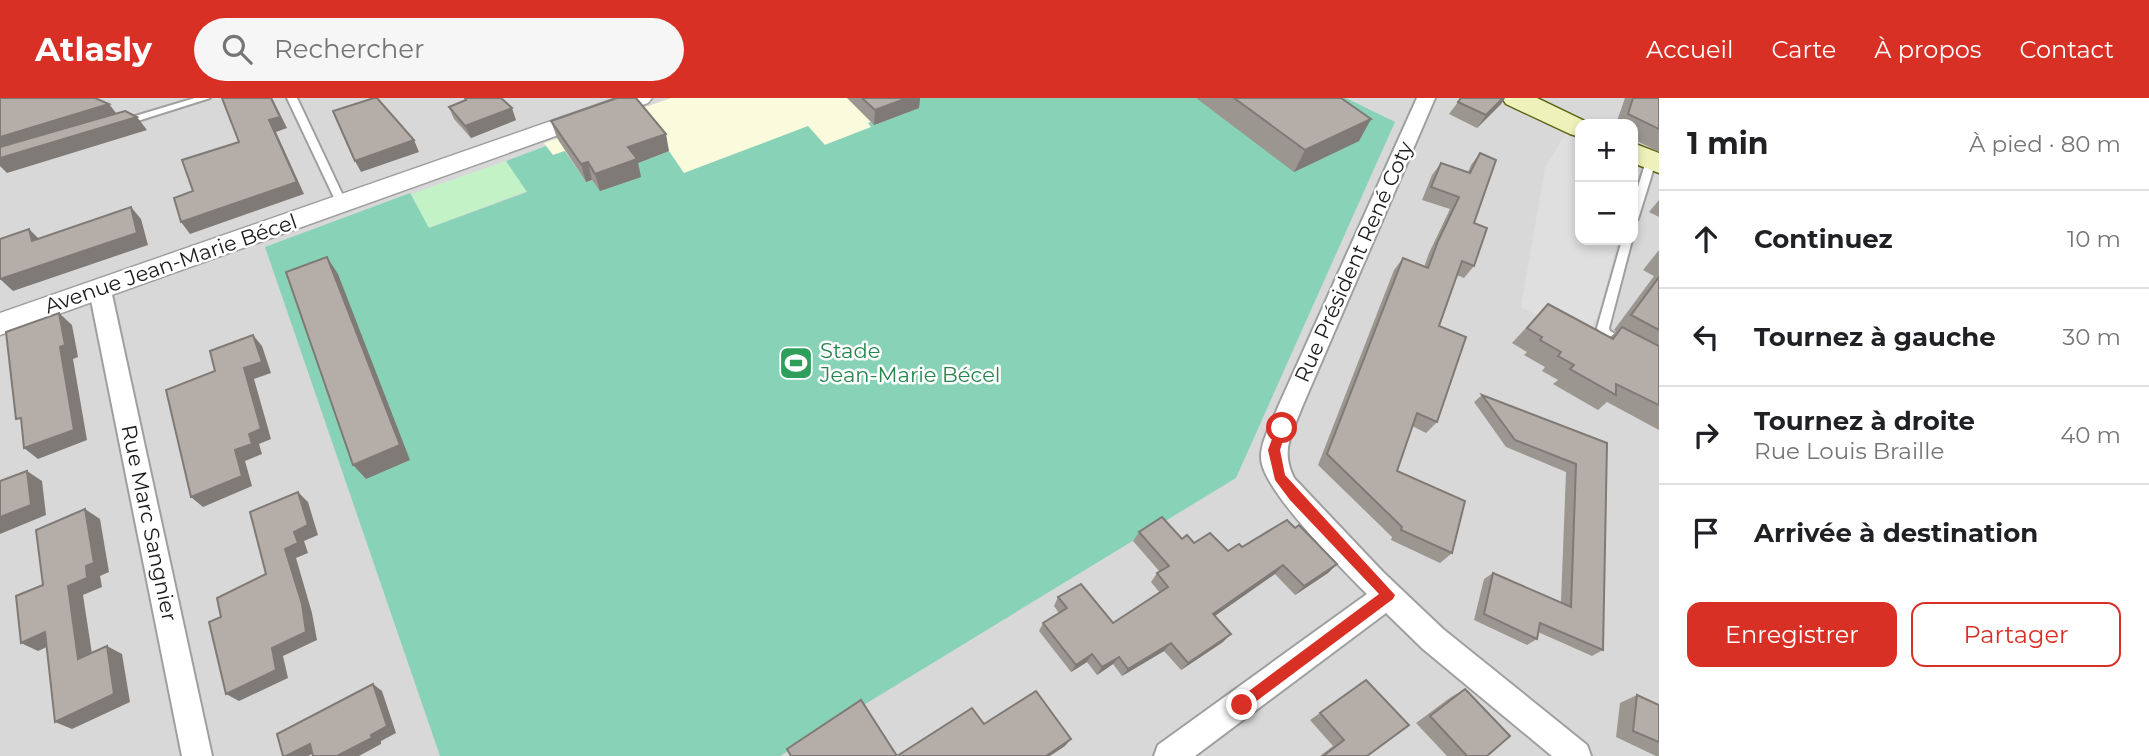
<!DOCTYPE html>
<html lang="fr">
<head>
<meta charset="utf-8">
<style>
	:root { --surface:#fff; --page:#f6f6f6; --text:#202124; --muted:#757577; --line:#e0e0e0; --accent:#d93025 }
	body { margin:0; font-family:Montserrat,sans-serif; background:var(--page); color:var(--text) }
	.controls { position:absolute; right:21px; top:21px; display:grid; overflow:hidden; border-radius:14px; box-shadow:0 4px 10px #0003 }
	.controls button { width:63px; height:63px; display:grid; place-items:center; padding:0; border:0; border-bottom:2px solid var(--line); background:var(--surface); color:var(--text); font:35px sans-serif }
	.stop { position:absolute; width:21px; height:21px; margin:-16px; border:5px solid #d93025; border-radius:50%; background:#fff }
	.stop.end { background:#d93025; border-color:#fff; box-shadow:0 2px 7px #0008 }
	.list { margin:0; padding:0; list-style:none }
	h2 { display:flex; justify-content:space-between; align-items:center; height:91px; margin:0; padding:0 28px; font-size:30px }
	h2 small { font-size:23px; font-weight:400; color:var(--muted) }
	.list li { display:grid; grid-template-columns:46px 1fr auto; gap:21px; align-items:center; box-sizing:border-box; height:98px; padding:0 28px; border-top:2px solid var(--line) }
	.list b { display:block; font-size:26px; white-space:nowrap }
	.list p { margin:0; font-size:23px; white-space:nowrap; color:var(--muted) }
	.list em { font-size:23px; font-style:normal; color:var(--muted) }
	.actions { display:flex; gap:14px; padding:21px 28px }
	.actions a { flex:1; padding:16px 0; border:2px solid var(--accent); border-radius:14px; text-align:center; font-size:24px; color:var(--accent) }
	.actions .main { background:var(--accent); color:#fff }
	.icon { flex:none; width:38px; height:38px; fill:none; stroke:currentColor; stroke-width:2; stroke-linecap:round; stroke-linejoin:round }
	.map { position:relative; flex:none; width:1659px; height:658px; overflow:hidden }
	header { display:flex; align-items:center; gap:42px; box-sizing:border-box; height:98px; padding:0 35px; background:var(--accent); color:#fff }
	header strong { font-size:33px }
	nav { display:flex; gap:38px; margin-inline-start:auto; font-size:24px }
	.search { width:490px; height:63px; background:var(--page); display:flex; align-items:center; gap:18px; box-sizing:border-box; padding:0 24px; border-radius:38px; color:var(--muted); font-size:26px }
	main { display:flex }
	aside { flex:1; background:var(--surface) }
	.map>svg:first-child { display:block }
</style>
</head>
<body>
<header>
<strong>Atlasly</strong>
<div class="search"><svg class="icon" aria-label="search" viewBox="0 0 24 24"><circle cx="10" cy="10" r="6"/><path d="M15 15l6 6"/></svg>Rechercher</div>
<nav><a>Accueil</a><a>Carte</a><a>À propos</a><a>Contact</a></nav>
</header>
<main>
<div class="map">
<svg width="1659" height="658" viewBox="0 0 1659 658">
	<rect width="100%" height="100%" fill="#ece9e2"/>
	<path fill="#d9d8d8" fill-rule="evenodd" d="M0 0H1659V658H0ZM1580 26H1633V142H1580Z"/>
	<path fill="#fafbdc" d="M671 0H910L872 29 824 47 808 29 684 75 641 79 600 93 586 84 565 53 553 57 544 45Z"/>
	<path fill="#c3f2c7" d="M506 63 527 93 428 130 411 96Z"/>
	<path fill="#88d3b7" d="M910 0H1346L1395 24 1236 380 780 658H440L265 149 410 95 429 130 527 94 506 63 546 48 553 57 565 53 586 84 593 82 601 93 632 67 669 53 684 75 808 28 825 47 871 29 868 25 888 17Z"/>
	<path fill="#dfdfdf" d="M1565 36 1580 43V142H1618L1599 213 1586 243 1521 209 1545 70Z"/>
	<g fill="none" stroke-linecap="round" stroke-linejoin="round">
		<g stroke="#9f9f9f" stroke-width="4">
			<g id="service">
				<path d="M195 0H210L128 26 125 27 120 24 122 22Z"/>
				<path d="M287 0H297L347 106 346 108 342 110 337 106Z"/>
				<path d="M1651 60 1656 63 1638 121 1633 125V105L1646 63Z"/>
				<path d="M1622 142H1632L1609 230 1610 233 1627 243 1629 246 1623 250 1601 239 1597 230Z"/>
			</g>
		</g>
		<g stroke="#9f9f9f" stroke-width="4">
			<g id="minor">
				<path d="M1417 0H1435L1302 309C1292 336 1280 352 1294 380L1383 474 1443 531 1587 647 1591 658H1552L1423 551 1386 515 1195 658H1154L1158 647 1367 496C1341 470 1270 399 1262 366 1257 349 1272 325 1278 309Z"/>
				<path d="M100 184 108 186 111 192 212 658H182L89 192 92 186Z"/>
			</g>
		</g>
		<g stroke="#9f9f9f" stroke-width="3">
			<path id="tertiary" d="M617 0H652L648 5 0 237V215Z"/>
		</g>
		<g stroke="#5b6510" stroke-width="3">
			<g id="secondary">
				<path d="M1502 0H1537L1591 26H1580V39L1570 36 1506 6Z"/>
				<path d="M1633 45 1659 55V75L1633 65Z"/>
			</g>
		</g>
		<use href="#service" fill="#fff" fill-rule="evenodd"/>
		<use href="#minor" fill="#fff" fill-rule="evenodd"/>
		<use href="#tertiary" fill="#fff" fill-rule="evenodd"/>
		<use href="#secondary" fill="#eef1ba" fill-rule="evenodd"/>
	</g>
	<g fill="#9c9690">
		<path d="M847 0H920L919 10 874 27Z"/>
		<path d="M1196 0H1341L1371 21 1359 43 1294 74Z"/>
		<path d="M1625 0H1659V54L1633 41V26H1616Z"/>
		<path d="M1458 4 1501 6 1477 30 1449 16Z"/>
		<path d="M449 9 516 22 471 40 454 21Z"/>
		<path d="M551 23 669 53 638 65 641 79 600 93 592 82 586 84 557 40Z"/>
		<path d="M1480 55 1474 125V168L1464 180 1457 177 1439 228 1437 324 1426 335 1412 328 1397 373 1452 455 1440 465 1391 442 1392 439 1318 367 1394 172 1403 160 1424 169 1429 155 1450 111 1422 102 1432 77 1441 65 1468 74 1471 67Z"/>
		<path d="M1659 102V119L1649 114Z"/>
		<path d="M1659 152V332L1607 304 1598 312 1553 286 1558 282 1542 273 1545 269 1524 257 1527 254 1512 245 1548 206 1610 239 1616 234 1614 232 1654 178 1643 172Z"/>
		<path d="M1482 297 1607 345 1603 552 1592 558 1538 534 1537 541 1527 547 1474 522 1484 481 1493 475 1561 504 1566 374 1506 349 1474 304Z"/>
		<path d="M1295 430 1337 466 1328 475 1295 497 1275 476 1215 518 1223 544 1181 572 1164 553 1122 578 1113 566 1097 577 1087 564 1071 574 1039 533 1043 525 1059 515 1054 508 1058 499 1113 525 1160 495 1151 484 1157 475 1160 474 1133 443 1139 434 1182 441 1228 453 1242 449Z"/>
		<path d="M1366 582 1367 658H1320L1333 648 1310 622Z"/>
		<path d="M1465 591 1487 658H1447L1416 625 1451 599Z"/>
		<path d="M1637 597 1659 607V658H1656L1616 639 1620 605Z"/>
	</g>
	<g fill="#7f7a76">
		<path d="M271 0H272L287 30 276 34 304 96 190 136 181 124 269 22Z"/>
		<path d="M907 0H920L919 10 874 27 875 12Z"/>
		<path d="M1503 0H1505L1501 6 1477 30 1486 17Z"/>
		<path d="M109 6 120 20 0 56V39Z"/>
		<path d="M512 10 516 22 471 40 465 28Z"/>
		<path d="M137 19 147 32 7 75 0 68V60Z"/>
		<path d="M1371 21 1359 43 1294 74 1305 52Z"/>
		<path d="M666 36 669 53 638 65 641 79 600 93 595 76 628 49Z"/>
		<path d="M414 42 419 54 361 74 355 63Z"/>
		<path d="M588 64 592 82 586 84 581 66Z"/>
		<path d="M131 109 141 121 148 147 13 193 0 181Z"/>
		<path d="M29 131 41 143H32Z"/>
		<path d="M327 159 338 176 410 362 366 381 353 367Z"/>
		<path d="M59 215 72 227 78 259 73 261 87 342 38 361 24 350 60 249Z"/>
		<path d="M253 237 262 248 271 275 254 281 271 341 259 346 262 356 245 363 252 388 203 409 191 399 249 336 244 270Z"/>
		<path d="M27 373 42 383 46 417 0 436V419Z"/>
		<path d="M298 394 308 404 318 437 304 443 308 455 296 460 312 515 317 542 283 558 288 580 239 603 226 596 272 550 285 451 294 434Z"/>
		<path d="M85 411 100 421 109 474 100 478 102 489 83 497 94 569 78 561 68 488 86 468Z"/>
		<path d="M1337 466 1328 475 1295 497 1304 488Z"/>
		<path d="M1283 467 1275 476 1206 524 1213 516Z"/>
		<path d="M45 534 62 542 38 553 21 545Z"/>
		<path d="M1231 536 1223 544 1181 572 1188 565Z"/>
		<path d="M1171 545 1164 553 1122 578 1128 571Z"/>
		<path d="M107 548 122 556 130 604 72 631 55 624Z"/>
		<path d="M1092 556 1087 564 1071 574 1076 567Z"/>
		<path d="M1119 559 1113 566 1097 577 1102 569Z"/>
		<path d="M373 586 382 593 396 635 381 643V646L359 658H337Z"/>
		<path d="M1071 641 1065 648 1050 658H1046Z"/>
		<path d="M310 646 320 652 308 658H286Z"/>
	</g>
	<g fill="#b5aea8" stroke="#7f7a76" stroke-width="2">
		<path d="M0 0H95L109 6 0 39Z"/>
		<path d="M222 0H271L280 19 269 22 297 84 181 124 174 100 193 93 182 62 239 44Z"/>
		<path d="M374 0H377L414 42 355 63 333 13Z"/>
		<path d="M465 0H501L512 10 465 28 449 9 466 2Z"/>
		<path d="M617 0H636L666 36 628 49 637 61 595 76 588 64 581 66 551 23Z"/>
		<path d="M862 0H907L875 12Z"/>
		<path d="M1234 0H1341L1371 21 1305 52Z"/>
		<path d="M1461 0H1503L1486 17 1458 4Z"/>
		<path d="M1633 0H1659V31L1628 16Z"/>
		<path d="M125 13 137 19 0 60V49Z"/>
		<path d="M1480 55 1496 62 1474 125 1487 130 1474 168 1462 163 1439 228 1466 239 1437 324 1417 315 1397 373 1465 403 1452 455 1401 432 1402 429 1327 356 1403 160 1428 170 1438 143 1459 99 1431 89 1441 65 1470 75Z"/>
		<path d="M131 109 137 135 0 181V141L29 131 32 143Z"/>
		<path d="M327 159 400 347 353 367 286 174Z"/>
		<path d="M1659 179V232L1631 217Z"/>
		<path d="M1548 206 1613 241 1622 229 1659 248V307L1616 286V297L1570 271 1574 267 1558 258 1561 254 1540 242 1542 239 1527 230Z"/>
		<path d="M59 215 65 247 60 249 74 332 24 350 21 320 16 321 6 234Z"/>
		<path d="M253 237 262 264 244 270 261 331 249 336 252 346 235 352 242 378 191 399 166 292 215 273 210 253Z"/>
		<path d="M1482 297 1607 345 1603 552 1540 525 1537 541 1484 516 1493 475 1571 509 1576 366 1515 342Z"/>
		<path d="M27 373 31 407 0 419V383Z"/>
		<path d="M298 394 308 427 294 434 298 445 285 451 302 506 306 534 272 550 276 572 226 596 209 524 221 519 217 500 266 476 250 414Z"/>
		<path d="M85 411 94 465 86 468 87 480 68 488 78 561 107 548 114 596 55 624 45 534 21 545 16 498 43 487 36 432Z"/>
		<path d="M1162 419 1182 441 1187 437 1194 445 1210 435 1228 453 1239 446 1242 449 1287 422 1295 430 1299 427 1337 466 1304 488 1283 467 1213 516 1231 536 1188 565 1171 545 1128 571 1119 559 1102 569 1092 556 1076 567 1043 525 1067 510 1058 499 1081 486 1113 525 1168 489 1157 475 1169 468 1139 434Z"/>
		<path d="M1366 582 1409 627 1367 658H1323L1344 642 1320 615Z"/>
		<path d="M373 586 387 628 371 637 372 640 337 658H313L310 646 286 658H283L277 636Z"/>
		<path d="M1465 591 1510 638 1487 658H1467L1430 618Z"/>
		<path d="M1036 593 1071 641 1046 658H791L787 651 861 602 897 658 972 610 984 626Z"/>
		<path d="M1637 597 1659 607V644L1633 633Z"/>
	</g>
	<path fill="#d93025" d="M1282 325 1287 330 1280 352 1285 377 1395 497 1393 501 1242 614 1235 607 1237 602 1379 496 1290 402 1275 382 1268 352 1276 330Z"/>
	<defs>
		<g id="stadium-square" transform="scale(1.75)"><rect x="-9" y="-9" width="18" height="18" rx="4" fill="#2e9e5b" stroke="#fff"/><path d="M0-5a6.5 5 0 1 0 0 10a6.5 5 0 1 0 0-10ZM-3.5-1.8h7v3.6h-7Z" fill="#fff"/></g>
	</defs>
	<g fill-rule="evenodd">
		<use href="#stadium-square" x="796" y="265"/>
	</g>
	<g text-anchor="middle" stroke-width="5" stroke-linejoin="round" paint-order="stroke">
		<g font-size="21" fill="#1b1b1b" stroke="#fff">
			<text transform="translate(1354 164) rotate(-66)" y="7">Rue Président René Coty</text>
			<text transform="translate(171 166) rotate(-19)" y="7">Avenue Jean-Marie Bécel</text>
			<text transform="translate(149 425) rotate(78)" y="7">Rue Marc Sangnier</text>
		</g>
		<g font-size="21" fill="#27864d" stroke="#fff" text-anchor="start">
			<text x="820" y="260">Stade<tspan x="820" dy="24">Jean-Marie Bécel</tspan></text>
		</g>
	</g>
</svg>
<div class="controls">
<button>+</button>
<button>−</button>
</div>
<div class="stop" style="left:1282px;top:330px"></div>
<div class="stop end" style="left:1242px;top:607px"></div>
</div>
<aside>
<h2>1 min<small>À pied · 80 m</small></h2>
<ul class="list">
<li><svg class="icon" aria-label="ahead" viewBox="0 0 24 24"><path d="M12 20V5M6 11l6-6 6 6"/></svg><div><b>Continuez</b></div><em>10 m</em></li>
<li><svg class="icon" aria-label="left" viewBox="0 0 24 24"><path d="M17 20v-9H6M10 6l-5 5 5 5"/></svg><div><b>Tournez à gauche</b></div><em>30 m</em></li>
<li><svg class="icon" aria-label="right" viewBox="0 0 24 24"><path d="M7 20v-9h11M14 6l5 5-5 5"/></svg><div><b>Tournez à droite</b><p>Rue Louis Braille</p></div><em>40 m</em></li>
<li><svg class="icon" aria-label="arrive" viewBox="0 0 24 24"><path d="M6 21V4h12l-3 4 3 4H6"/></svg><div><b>Arrivée à destination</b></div></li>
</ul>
<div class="actions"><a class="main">Enregistrer</a><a>Partager</a></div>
</aside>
</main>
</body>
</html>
